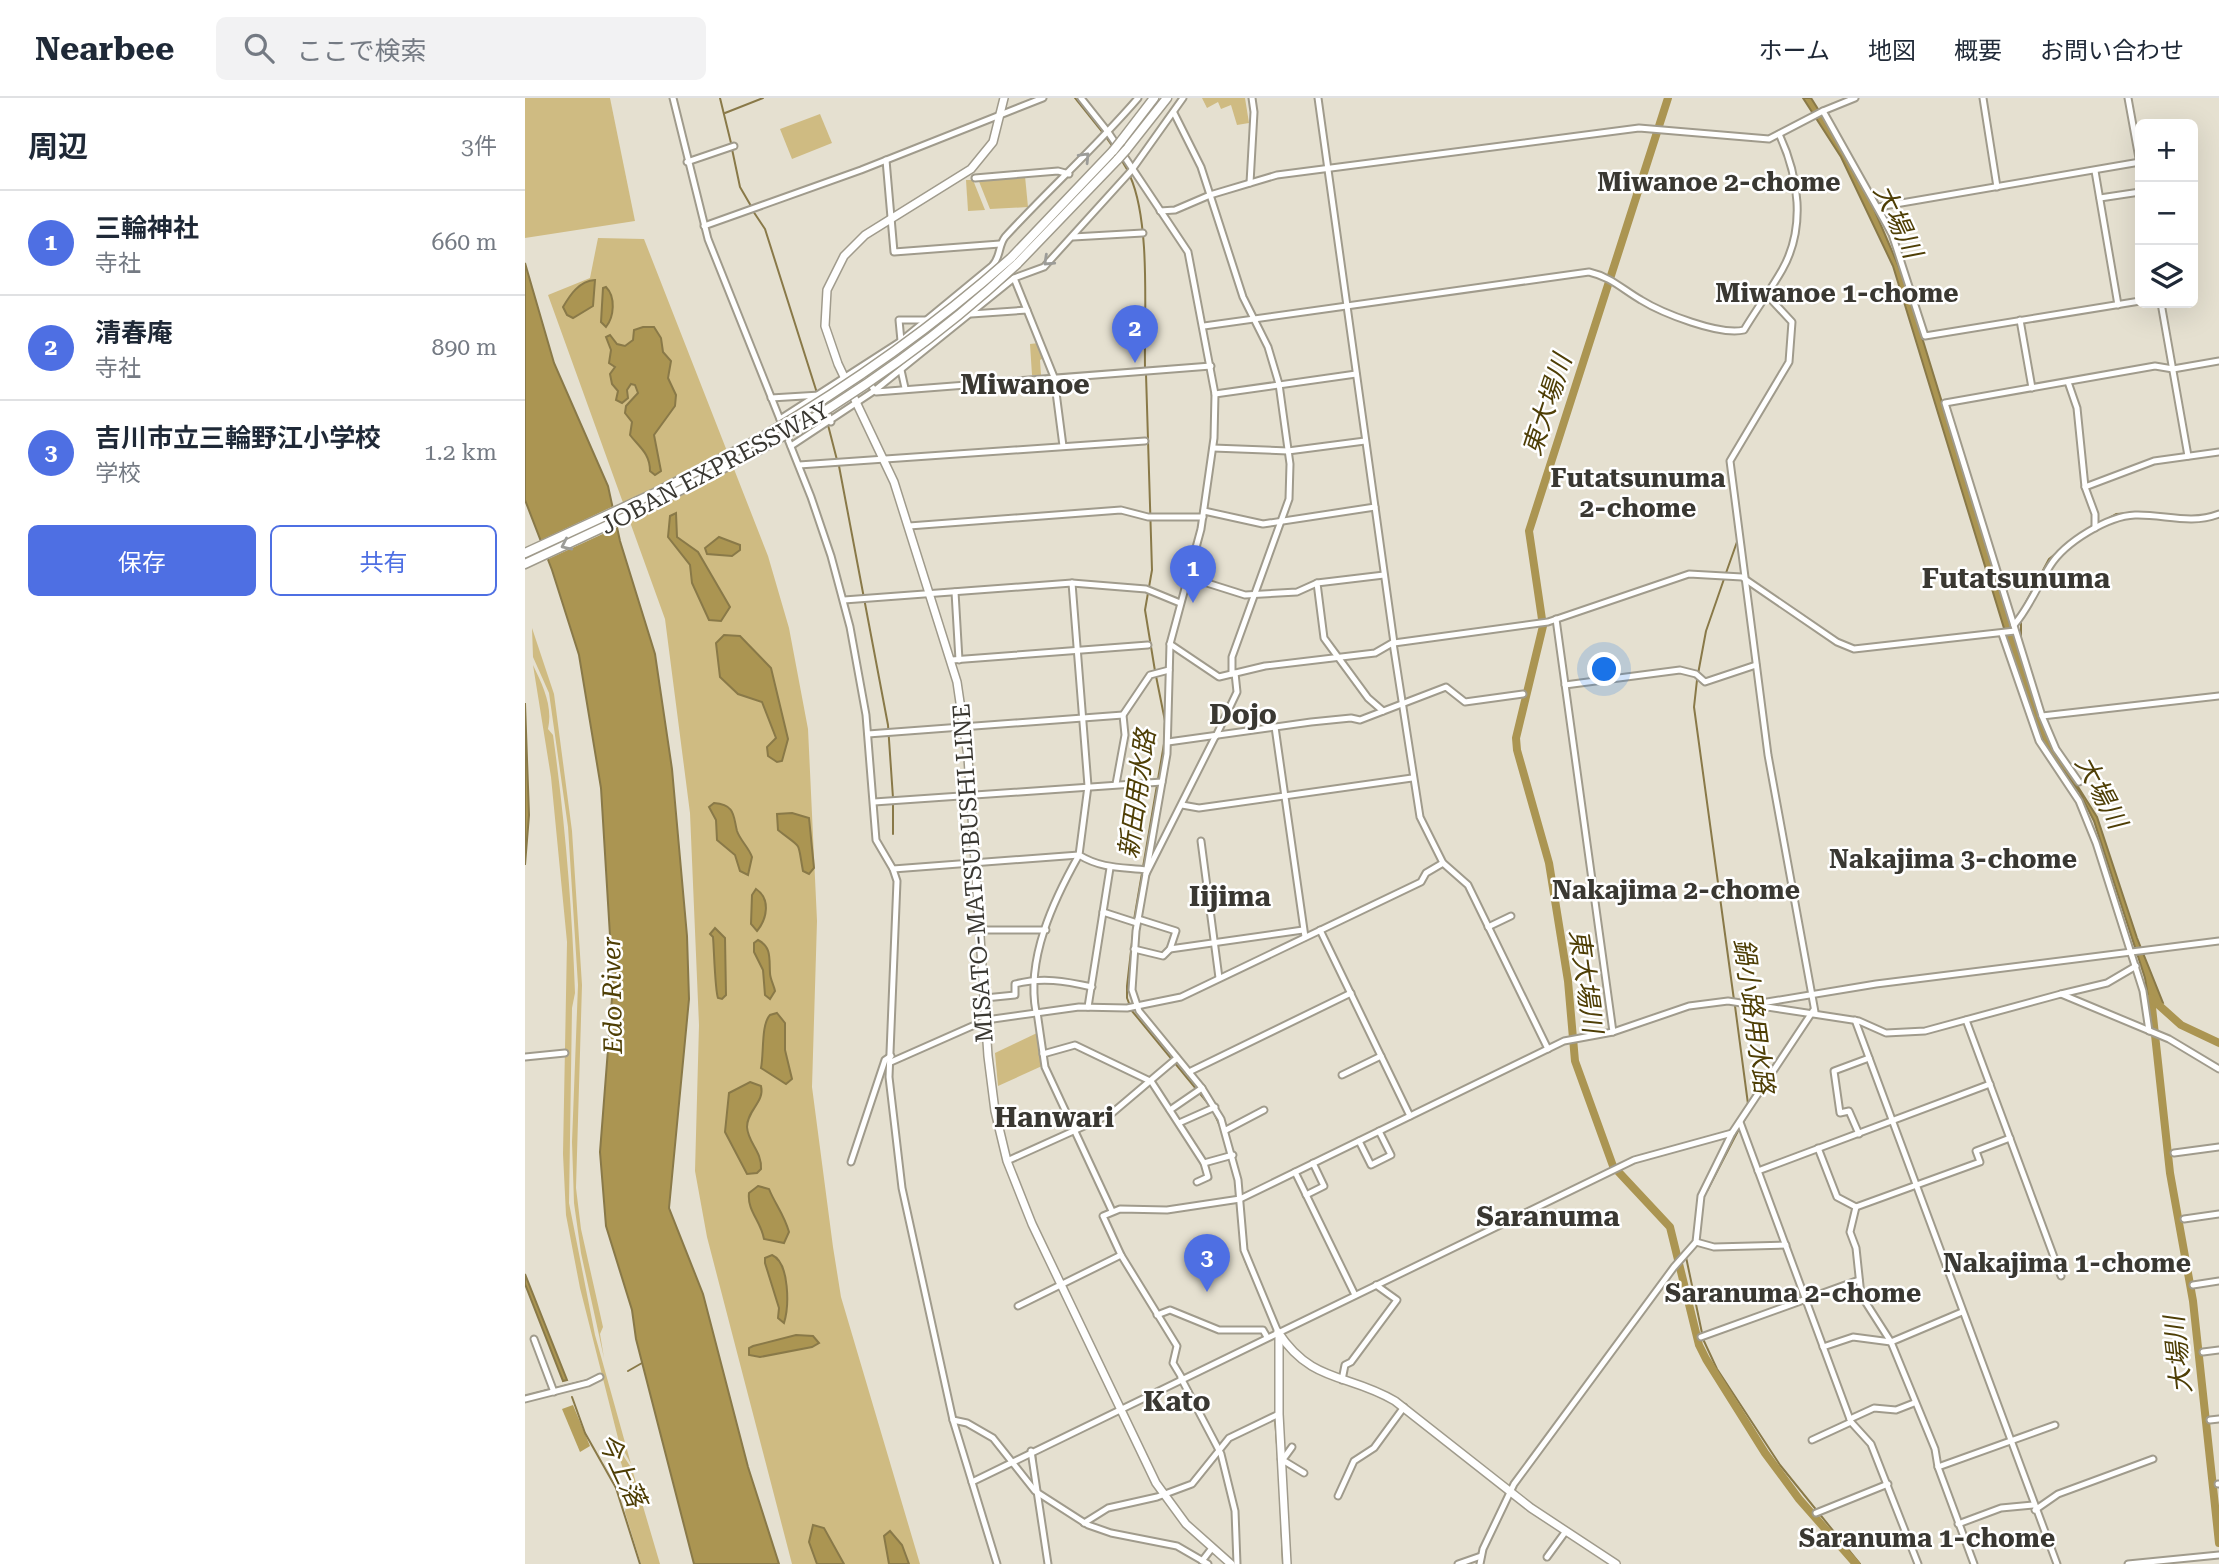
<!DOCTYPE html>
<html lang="ja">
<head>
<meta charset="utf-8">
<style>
	:root { --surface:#fff; --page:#f2f2f3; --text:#1f2937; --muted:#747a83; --line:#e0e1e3; --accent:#4e6fe3 }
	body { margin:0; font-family:"Roboto Serif","Noto Sans JP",serif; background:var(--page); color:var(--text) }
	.controls { position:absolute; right:21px; top:21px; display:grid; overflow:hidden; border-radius:10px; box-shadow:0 7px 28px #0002 }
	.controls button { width:63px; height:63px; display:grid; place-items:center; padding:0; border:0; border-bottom:2px solid var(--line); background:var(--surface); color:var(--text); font:35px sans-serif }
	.you { position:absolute; left:1080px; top:572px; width:24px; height:24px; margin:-18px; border:5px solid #fff; border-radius:50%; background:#1a73e8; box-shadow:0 0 0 10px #1a73e833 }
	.badge { display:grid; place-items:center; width:46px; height:46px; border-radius:50%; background:var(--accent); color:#fff; font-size:23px; font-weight:700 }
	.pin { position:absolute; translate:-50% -58px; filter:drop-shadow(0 2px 4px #0008) }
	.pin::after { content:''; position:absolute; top:37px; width:24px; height:21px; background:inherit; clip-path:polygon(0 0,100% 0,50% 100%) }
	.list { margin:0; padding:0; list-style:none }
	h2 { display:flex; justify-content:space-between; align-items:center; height:91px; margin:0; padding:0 28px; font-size:30px }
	h2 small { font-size:23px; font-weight:400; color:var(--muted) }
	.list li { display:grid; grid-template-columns:46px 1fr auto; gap:21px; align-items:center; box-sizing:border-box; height:105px; padding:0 28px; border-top:2px solid var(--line) }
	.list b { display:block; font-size:26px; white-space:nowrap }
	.list p { margin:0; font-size:23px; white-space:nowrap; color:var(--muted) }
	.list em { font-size:23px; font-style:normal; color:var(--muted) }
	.actions { display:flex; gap:14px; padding:21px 28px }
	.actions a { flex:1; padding:16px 0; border:2px solid var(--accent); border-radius:10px; text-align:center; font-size:24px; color:var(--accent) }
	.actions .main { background:var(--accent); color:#fff }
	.icon { flex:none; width:38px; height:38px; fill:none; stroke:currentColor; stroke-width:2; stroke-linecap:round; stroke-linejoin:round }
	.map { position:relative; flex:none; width:1694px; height:1466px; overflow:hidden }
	header { display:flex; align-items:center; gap:42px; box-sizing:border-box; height:98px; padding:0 35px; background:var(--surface); border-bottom:2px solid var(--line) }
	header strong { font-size:33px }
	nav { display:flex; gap:38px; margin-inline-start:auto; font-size:24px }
	.search { width:490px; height:63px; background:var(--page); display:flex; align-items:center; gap:18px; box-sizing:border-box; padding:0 24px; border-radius:10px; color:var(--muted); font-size:26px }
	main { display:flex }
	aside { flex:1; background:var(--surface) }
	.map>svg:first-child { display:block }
</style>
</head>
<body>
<header>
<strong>Nearbee</strong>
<div class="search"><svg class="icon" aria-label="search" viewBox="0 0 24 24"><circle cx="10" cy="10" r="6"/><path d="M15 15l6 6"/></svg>ここで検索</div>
<nav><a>ホーム</a><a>地図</a><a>概要</a><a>お問い合わせ</a></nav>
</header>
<main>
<aside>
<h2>周辺<small>3件</small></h2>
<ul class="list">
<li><span class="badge">1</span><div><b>三輪神社</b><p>寺社</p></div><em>660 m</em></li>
<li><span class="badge">2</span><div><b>清春庵</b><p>寺社</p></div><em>890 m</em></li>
<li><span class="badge">3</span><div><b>吉川市立三輪野江小学校</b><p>学校</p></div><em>1.2 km</em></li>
</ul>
<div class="actions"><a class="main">保存</a><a>共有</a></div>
</aside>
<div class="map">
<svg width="1694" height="1466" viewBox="0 0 1694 1466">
	<rect width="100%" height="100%" fill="#e5e0d0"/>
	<g fill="#cfbb82">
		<path d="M0 0H85L110 123 0 140Z"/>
		<path d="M677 0H720L724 25 712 27 706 7 696 11 693 4 682 10Z"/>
		<path d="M295 16 307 45 267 61 255 31Z"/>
		<path d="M500 78 503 109 465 111 453 81Z"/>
		<path d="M441 82H448L460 112 443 113Z"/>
		<path d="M73 140 119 141 243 458 264 530 283 631 292 823 287 989 308 1149 316 1199 395 1466H267L182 1139 170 1073 174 927 165 715 140 521 23 197 65 180Z"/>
		<path d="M514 245 519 260 515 262 516 277H507L505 246Z"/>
		<path d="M7 530 29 596 47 733 57 887 51 1090 56 1131 78 1229 75 1236 79 1260 56 1155 49 1105 47 1044 53 887 43 729 24 595 8 559Z"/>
		<path d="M8 567C18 588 28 608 23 631L28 637C40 723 47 808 50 895L47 910 44 1105 70 1237 106 1366 94 1344 55 1190 41 1117 38 1056 42 844 26 679Z"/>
		<path d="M512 935 517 968 473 988 470 955Z"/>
		<path d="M90 1345 107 1371 135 1466H116L100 1414 104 1391Z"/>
	</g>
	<path fill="#b59f5c" d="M48 1307 65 1348 55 1354 37 1311Z"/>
	<g fill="#ab9552" stroke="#897948" stroke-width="2">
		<path d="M1278 0H1286L1334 76 1379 181 1514 619 1526 646 1572 719 1612 840 1638 905 1625 910 1620 880 1569 723 1555 695 1520 648 1497 589 1368 168 1316 59Z"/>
		<path d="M0 165 29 265 83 388 95 443 130 556 147 671 162 838 164 901 144 1110 178 1196 223 1369 254 1466H169L111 1241 107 1212 81 1128 75 1054 88 887 76 690 54 557 27 472 0 402Z"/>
		<path d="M70 182 68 208 48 220 42 217 38 209C45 197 54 183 70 182Z"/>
		<path d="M81 189C91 199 89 219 81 229L76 224 78 190Z"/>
		<path d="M118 229H129L136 240 138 254 146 263 143 280 151 297 150 308 129 337 136 373 130 377 125 373C125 355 114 349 105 337L107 324 100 315 101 308 113 295 110 287 106 286 102 292 103 300 97 305 91 302 93 293 87 286 85 276 90 269 84 265 86 252 81 239 85 237 92 246 100 248 108 242 109 232Z"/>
		<path d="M151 415 152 439 173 454 205 509 196 523 184 522 167 485 165 467 143 439 145 418Z"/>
		<path d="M194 439 215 447V452L207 458 182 456 180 450Z"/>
		<path d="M199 537 215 538 246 570 263 641 257 663 252 664 243 658 242 649 251 640 237 604 213 596 195 579 191 545Z"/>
		<path d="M0 605 4 717 0 767Z"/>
		<path d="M189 705C211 707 208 718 212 733 215 742 224 750 227 759L223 777 215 773 210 757 192 742 191 722 184 709Z"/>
		<path d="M267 715 284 720 289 770 284 776 278 773C272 741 278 752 253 732L252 716Z"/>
		<path d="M231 791C246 801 242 821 232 833L226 826 227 797Z"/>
		<path d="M190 830 200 840 201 897 197 901 193 900C190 893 189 850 188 839L185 836Z"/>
		<path d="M233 842C247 849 244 861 245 875 245 881 249 887 250 893L245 901 240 897 238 872 229 854V845Z"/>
		<path d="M252 915 260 925V952L267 981 261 986 236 970C239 956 236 926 245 917Z"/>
		<path d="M225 984 236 988C240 1004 222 1012 222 1029 223 1045 237 1053 236 1071L232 1075 222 1076 200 1034 204 995Z"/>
		<path d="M233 1088 244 1091C250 1106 259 1116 264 1134L259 1145 239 1141C236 1123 222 1113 224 1095Z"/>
		<path d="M247 1157C265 1165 264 1209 259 1225L253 1220 254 1210 240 1165V1160Z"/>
		<path d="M0 1176 42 1282 38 1283 0 1186Z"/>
		<path d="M271 1237 288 1238 294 1245 287 1249 235 1259 224 1257V1250L228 1248Z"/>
		<path d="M288 1427 299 1430 319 1466H292L284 1444Z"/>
		<path d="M365 1433 377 1447 384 1466H364L359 1438Z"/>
	</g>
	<path fill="#e5e0d0" d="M91 407 95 428 19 463 12 444Z"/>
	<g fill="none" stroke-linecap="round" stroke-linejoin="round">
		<g stroke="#897948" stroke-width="2">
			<path d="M195 0 206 45"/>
			<path d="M550 0 578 35"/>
			<path d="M200 15 238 0"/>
			<path d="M581 39 588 49"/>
			<path d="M207 51 215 89 226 108"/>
			<path d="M597 63 603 73"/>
			<path d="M605 78C626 125 619 217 620 270"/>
			<path d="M228 113 240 131 292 295"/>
			<path d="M621 276 627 472 620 512 630 573"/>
			<path d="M303 327 312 362"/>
			<path d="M314 368 363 627 368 700"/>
			<path d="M1619 415 1638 416"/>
			<path d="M1671 418 1686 416"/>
			<path d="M1573 426 1591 416 1607 415"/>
			<path d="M1201 475 1213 441"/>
			<path d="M1494 517 1524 461 1534 453"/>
			<path d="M1496 525V542"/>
			<path d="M1173 576 1181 533 1199 481"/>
			<path d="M1172 582 1169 609 1209 902"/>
			<path d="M368 706V736"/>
			<path d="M609 822 639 646 640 623 631 578"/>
			<path d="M609 827 602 888V900L607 913 686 1009"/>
			<path d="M1210 908 1223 1006"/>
			<path d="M690 1017 695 1028"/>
			<path d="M1218 1025 1224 1012"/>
			<path d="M711 1087V1099"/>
			<path d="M1182 1093 1215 1029"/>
			<path d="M712 1104 716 1147"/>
			<path d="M1161 1159 1177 1235"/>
			<path d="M719 1160 724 1172"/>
			<path d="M1178 1241 1192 1271 1255 1367 1335 1466"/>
			<path d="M103 1273 117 1265"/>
			<path d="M31 1290 63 1282"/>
			<path d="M0 1298 26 1291"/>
			<path d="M47 1299 60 1335 91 1390 115 1466"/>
			<path d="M750 1320 753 1360"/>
			<path d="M510 1356 512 1378"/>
			<path d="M755 1394 758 1466"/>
		</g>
		<g stroke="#ab9552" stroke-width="8">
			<path d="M1143 0 1004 433 1018 528 991 640 992 652 1024 765 1043 883 1050 963 1088 1068 1145 1129 1174 1247 1181 1261 1240 1355 1274 1401 1331 1466"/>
			<path d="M1626 900 1645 1075 1668 1203 1694 1445"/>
			<path d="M1627 901 1656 927 1694 945"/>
		</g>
		<g stroke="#a09b8c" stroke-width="9">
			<g id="minor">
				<path d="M148 0 183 141 286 399 306 458 325 529 341 617 351 742 368 771 372 783 364 979 377 1090 428 1322 472 1466"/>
				<path d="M556 0 583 34 663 154 690 296 689 340 676 431 645 546 642 656 611 833 607 892 614 913 677 990 696 1021 713 1082 719 1152 753 1234"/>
				<path d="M793 0 869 545 1023 524 1164 476 1217 479 1312 544 1329 551 1490 533"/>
				<path d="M1458 0 1472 89"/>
				<path d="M1603 0 1615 66"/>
				<path d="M1298 13 1367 136 1400 238 1615 203"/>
				<path d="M649 15 676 69 718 199 743 249 754 286 765 366 764 401 707 559V576"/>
				<path d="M361 62 369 154 475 146"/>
				<path d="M162 64 209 48"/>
				<path d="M1570 73 1593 207"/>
				<path d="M450 80 533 73 544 76"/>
				<path d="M725 85 729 14 727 0"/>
				<path d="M1575 100 1615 94"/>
				<path d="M1353 109 1615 64"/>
				<path d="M635 113 650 112 685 97 752 77 1114 30 1244 41 1298 13 1330 0"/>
				<path d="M179 128 336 72 518 0"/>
				<path d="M548 139 618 135"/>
				<path d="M489 180 529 279 538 348"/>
				<path d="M1241 196 1267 224 1264 264 1205 363 1243 657 1290 914"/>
				<path d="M1636 205 1663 358"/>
				<path d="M446 216 502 212"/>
				<path d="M1495 222 1507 290"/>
				<path d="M679 228 1064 174C1086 179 1097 191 1116 202 1137 215 1195 238 1219 232 1231 212 1245 193 1257 172 1281 130 1274 79 1254 36"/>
				<path d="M376 243 374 222H403"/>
				<path d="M376 272 380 290"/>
				<path d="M336 275 351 294 686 268"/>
				<path d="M1543 284 1552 310 1560 389 1629 363 1694 354"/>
				<path d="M690 296 831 276"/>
				<path d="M246 300 295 297 306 324"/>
				<path d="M255 321 376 243 467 168C476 159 473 148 480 139 523 92 571 49 613 0"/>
				<path d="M266 348 349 293 489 180 519 169 606 73 658 0"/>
				<path d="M688 350 763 353 840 343"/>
				<path d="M274 367 620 343"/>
				<path d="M1560 389 1570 416V430"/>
				<path d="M679 413 738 426 850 409"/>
				<path d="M384 428 596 412 623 419H678"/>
				<path d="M663 479 720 497 772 494 792 485 859 477"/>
				<path d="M547 485 563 688 554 757C577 771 597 769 622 772"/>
				<path d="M792 485 799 540 843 600 858 613"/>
				<path d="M430 494 434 562"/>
				<path d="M319 502 547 485 621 491 655 505"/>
				<path d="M1031 521 1088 934"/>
				<path d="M1489 527C1504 510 1513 487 1525 468 1540 444 1583 418 1610 417 1639 416 1665 427 1694 416"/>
				<path d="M1477 536 1514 643 1554 703 1571 745 1618 893 1624 933"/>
				<path d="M868 545 895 719 918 765 943 787 1023 951"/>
				<path d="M645 546 694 579 740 568 850 555 869 544"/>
				<path d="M427 562 623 547"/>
				<path d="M1040 587 1155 572 1171 576 1180 584 1231 567"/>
				<path d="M1517 618 1694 598"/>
				<path d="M750 629 780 839"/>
				<path d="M343 636 598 617"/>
				<path d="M691 638 712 594 710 575"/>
				<path d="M643 644 786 624 826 620 835 622 921 589 940 604 998 596"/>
				<path d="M1554 684 1531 651 1517 618 1420 305 1630 268 1648 271 1694 263"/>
				<path d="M591 686 600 637 598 617 625 577 644 572"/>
				<path d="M349 704 637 684"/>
				<path d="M657 707 674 710 887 680"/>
				<path d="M676 743 694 880"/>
				<path d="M368 771 554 757"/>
				<path d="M621 776 690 639"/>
				<path d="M578 814 612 825"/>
				<path d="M613 821 651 833 645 851 778 832"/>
				<path d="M963 829 986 818"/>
				<path d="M457 832H521"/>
				<path d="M795 832 885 1018"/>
				<path d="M609 851 638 858 645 851"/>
				<path d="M1536 896 1582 885 1611 868"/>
				<path d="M460 900 490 897V886C517 879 540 883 567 889"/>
				<path d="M1236 905 1351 886 1694 843"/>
				<path d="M563 909 585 770"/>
				<path d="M511 914C501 861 528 803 554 757"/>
				<path d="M512 914 520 969 587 1113"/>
				<path d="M1330 922 1532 1466"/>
				<path d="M1441 922 1536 1178"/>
				<path d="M518 956 550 947 625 983"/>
				<path d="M0 959 40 955"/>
				<path d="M366 964 461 922 554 909 602 910 656 899 896 784 901 775 918 765"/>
				<path d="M664 974 826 895"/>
				<path d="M817 977 856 958"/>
				<path d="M626 983 679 1065 683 1079 672 1084"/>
				<path d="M645 1012 677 990"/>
				<path d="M1215 1024 1326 1324 1346 1346 1393 1466"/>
				<path d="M654 1025 690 1009"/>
				<path d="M701 1032 739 1012"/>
				<path d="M1334 1036 1324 1013 1315 1015 1309 973 1344 960"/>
				<path d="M834 1043 846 1067 866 1057 854 1033"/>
				<path d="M1293 1050 1312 1099 1331 1109 1455 1064 1451 1053 1485 1040"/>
				<path d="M1649 1055 1694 1049"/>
				<path d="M482 1063 586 1016 652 960"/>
				<path d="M326 1064 360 962 366 958"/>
				<path d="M679 1065 708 1057"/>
				<path d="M1233 1073 1465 986"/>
				<path d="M770 1074 830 1197"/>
				<path d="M781 1097 799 1088 788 1065"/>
				<path d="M1331 1109 1325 1134 1331 1150 1336 1197 1366 1244 1410 1351 1413 1369 1449 1466"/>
				<path d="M1659 1121 1694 1116"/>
				<path d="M1171 1144 1189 1149 1261 1147"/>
				<path d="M1668 1187 1694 1183"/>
				<path d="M493 1208 596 1157"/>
				<path d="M632 1217 645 1212 694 1232H738L742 1239"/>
				<path d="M1176 1239 1334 1182"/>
				<path d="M9 1241 29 1294"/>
				<path d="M1298 1249 1328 1239 1366 1244 1437 1214"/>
				<path d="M1678 1254 1694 1252"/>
				<path d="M656 1280 696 1356 710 1413 712 1466"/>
				<path d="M657 1280 648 1265 652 1248 596 1157 578 1118 595 1111 642 1112 715 1101 1039 943 1088 934 1164 908 1203 903 1334 923 1361 935 1400 933 1536 896 1644 941 1694 971"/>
				<path d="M817 1282 820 1267 826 1264 872 1202 851 1187"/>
				<path d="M0 1301 63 1285 75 1279"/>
				<path d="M1325 1321 1349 1310 1371 1312 1389 1305"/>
				<path d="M428 1322 442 1325 468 1340 510 1393 563 1427 586 1435 652 1448 683 1466"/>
				<path d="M1685 1322 1694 1321"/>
				<path d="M1287 1342 1326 1324"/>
				<path d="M506 1353 523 1466"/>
				<path d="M759 1360 767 1349"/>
				<path d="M756 1361 779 1375"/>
				<path d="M1413 1369 1530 1327"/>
				<path d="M447 1384 1109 1062 1207 1035"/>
				<path d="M1693 1386H1694"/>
				<path d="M813 1398 829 1363 849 1350 879 1309"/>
				<path d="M1510 1412 1533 1396 1628 1361"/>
				<path d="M1291 1415 1363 1386"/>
				<path d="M559 1425 583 1410 632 1399 667 1386 704 1340 754 1316"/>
				<path d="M1433 1426 1476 1410 1508 1407"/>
				<path d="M1022 1459 1041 1433"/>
				<path d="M677 1463 687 1450"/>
				<path d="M933 1466 956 1458"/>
				<path d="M955 1466 958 1451 989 1386 1149 1169 1171 1144 1176 1098 1207 1035 1288 913"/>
				<path d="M1603 1466 1694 1457"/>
			</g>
		</g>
		<g stroke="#a09b8c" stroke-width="10">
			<g id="major">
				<path d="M479 0 468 44 446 71 340 137 319 158 302 192 300 228 313 266 369 384 432 584 443 659 463 958 470 1013 482 1063 507 1126 631 1385 661 1426 706 1466"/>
				<path d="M753 1234C787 1286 823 1275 870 1303L1006 1410 1091 1466"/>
				<path d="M754 1236V1316L762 1466"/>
			</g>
		</g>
		<g stroke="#a09b8c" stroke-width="11">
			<g id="highway">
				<path d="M596 43 629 0"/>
				<path d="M601 52 642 0"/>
				<path d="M486 160 588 53"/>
				<path d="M492 166 593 61"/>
				<path d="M0 455 130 395 230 343"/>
				<path d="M0 466 132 404 234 352"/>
			</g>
		</g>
		<use href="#minor" stroke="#fff" stroke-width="5"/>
		<use href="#major" stroke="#fff" stroke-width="7"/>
		<use href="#highway" stroke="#fff" stroke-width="8"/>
		<g stroke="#a09b8c" stroke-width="11" stroke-linecap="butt">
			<g id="highway-bridge">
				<path d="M588 53 596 43"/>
				<path d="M593 61 601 52"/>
				<path d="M230 343C322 290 407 230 486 160"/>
				<path d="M234 352C327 300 414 239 492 166"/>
			</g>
		</g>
		<use href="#highway-bridge" stroke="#fff" stroke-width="8"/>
	</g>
	<defs><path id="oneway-chevron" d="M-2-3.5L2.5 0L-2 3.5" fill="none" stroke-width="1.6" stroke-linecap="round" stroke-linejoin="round" transform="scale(1.75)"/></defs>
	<g stroke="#9c9c98">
		<use href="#oneway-chevron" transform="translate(560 59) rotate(-47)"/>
		<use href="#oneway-chevron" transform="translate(523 163) rotate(137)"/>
		<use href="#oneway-chevron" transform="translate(41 447) rotate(155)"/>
	</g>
	<g text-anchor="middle" stroke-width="5" stroke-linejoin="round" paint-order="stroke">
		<g font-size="24" fill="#3a3832" stroke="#fff">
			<text transform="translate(190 370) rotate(-28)" y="8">JOBAN EXPRESSWAY</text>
			<text transform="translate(448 775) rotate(-94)" y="8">MISATO-MATSUBUSHI LINE</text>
		</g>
		<g font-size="26" font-weight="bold" fill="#3a3832" stroke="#fff">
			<text x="1194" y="93">Miwanoe 2-chome</text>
			<text x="1312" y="204">Miwanoe 1-chome</text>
			<text x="1113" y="389">Futatsunuma<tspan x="1113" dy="30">2-chome</tspan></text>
			<text x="1428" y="770">Nakajima 3-chome</text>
			<text x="1151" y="801">Nakajima 2-chome</text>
			<text x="1542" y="1174">Nakajima 1-chome</text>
			<text x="1268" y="1204">Saranuma 2-chome</text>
			<text x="1402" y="1449">Saranuma 1-chome</text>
		</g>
		<g font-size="26" font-style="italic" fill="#4e3e05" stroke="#fff">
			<text transform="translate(1373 123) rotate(65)" y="9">大場川</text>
			<text transform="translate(1022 307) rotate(-72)" y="9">東大場川</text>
			<text transform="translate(1576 694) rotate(62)" y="9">大場川</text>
			<text transform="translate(612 696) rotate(-82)" y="9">新田用水路</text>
			<text transform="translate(1061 883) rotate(82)" y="9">東大場川</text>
			<text transform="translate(87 897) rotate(-91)" y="9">Edo River</text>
			<text transform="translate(1229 918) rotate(82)" y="9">鍋小路用水路</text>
			<text transform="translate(1653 1257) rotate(-96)" y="9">大場川</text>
			<text transform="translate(97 1372) rotate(65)" y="9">今上落</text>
		</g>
		<g font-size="28" font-weight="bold" fill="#3a3832" stroke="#fff">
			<text x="500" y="296">Miwanoe</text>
			<text x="1491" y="490">Futatsunuma</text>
			<text x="718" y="626">Dojo</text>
			<text x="705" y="808">Iijima</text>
			<text x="529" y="1029">Hanwari</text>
			<text x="1023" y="1128">Saranuma</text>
			<text x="652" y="1313">Kato</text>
		</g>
	</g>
</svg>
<div class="controls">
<button>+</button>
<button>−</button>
<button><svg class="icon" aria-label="layers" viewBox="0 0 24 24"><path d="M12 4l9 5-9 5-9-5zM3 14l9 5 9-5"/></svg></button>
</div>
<div class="you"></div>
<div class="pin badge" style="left:668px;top:505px">1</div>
<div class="pin badge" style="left:610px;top:265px">2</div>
<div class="pin badge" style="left:682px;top:1194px">3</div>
</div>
</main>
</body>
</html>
